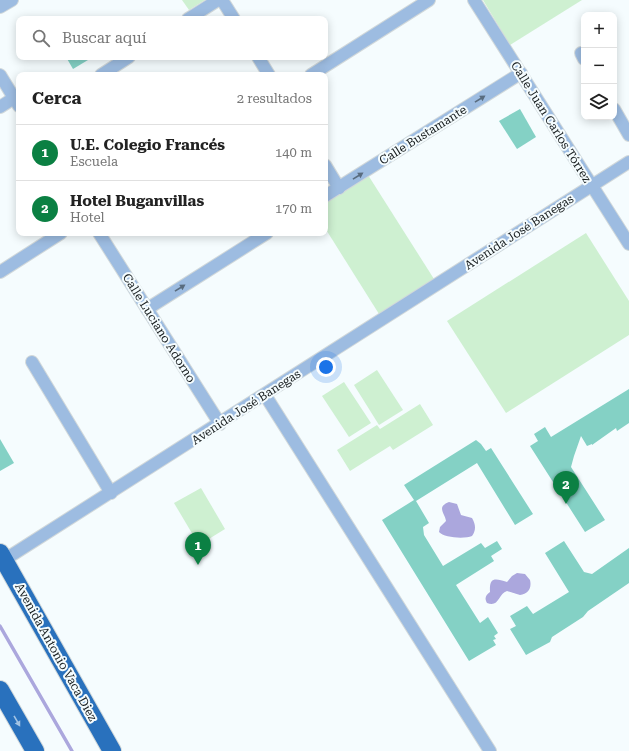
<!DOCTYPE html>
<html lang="es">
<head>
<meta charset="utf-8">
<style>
	:root { --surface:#fff; --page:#f2f2f2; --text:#222; --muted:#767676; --line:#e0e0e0; --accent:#0b8043 }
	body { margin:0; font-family:"Roboto Serif",serif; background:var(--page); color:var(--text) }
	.controls { position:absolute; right:12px; top:12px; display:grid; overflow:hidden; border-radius:8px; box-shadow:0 2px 10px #0003 }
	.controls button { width:36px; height:36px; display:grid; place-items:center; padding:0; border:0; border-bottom:1px solid var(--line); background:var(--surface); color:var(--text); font:20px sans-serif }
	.you { position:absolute; left:326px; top:367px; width:14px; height:14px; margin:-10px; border:3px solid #fff; border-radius:50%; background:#1a73e8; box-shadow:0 0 0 6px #1a73e833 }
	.badge { display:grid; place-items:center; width:26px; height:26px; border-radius:50%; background:var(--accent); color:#fff; font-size:13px; font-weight:700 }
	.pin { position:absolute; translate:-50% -33px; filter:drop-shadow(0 1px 2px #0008) }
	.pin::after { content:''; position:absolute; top:21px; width:14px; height:12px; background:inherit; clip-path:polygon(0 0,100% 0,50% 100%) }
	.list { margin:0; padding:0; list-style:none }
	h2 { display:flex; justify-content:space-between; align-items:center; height:52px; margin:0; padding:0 16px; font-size:17px }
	h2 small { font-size:13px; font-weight:400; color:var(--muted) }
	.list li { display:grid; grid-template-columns:26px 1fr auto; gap:12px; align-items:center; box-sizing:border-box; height:56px; padding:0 16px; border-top:1px solid var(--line) }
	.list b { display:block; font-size:15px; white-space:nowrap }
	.list p { margin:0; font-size:13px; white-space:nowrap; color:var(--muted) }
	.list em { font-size:13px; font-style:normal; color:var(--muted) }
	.icon { flex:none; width:22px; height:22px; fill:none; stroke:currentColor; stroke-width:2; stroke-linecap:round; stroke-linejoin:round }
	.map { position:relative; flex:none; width:629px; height:751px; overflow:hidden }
	.search { position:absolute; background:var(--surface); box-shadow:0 2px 10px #0003; left:16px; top:16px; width:312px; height:44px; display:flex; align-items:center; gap:10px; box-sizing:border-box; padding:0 14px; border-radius:8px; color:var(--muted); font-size:15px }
	.panel { position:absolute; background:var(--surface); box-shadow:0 2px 10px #0003; left:16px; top:72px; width:312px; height:164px; border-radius:8px }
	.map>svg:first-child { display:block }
</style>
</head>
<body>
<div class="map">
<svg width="629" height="751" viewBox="0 0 629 751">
	<rect width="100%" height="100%" fill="#f5fcfe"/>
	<g fill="#cef0d1">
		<path d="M182 0H205L189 10Z"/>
		<path d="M483 0H582L510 45Z"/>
		<path d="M368 175 434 279 379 314 325 228V202Z"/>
		<path d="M586 233 629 301V335L506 413 447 321Z"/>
		<path d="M377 370 403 410 379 425 354 385Z"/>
		<path d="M344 382 371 423 349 437 322 396Z"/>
		<path d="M420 404 433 425 393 450 390 446 350 471 337 450 377 425 380 429Z"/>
		<path d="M201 488 225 529 199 545 174 503Z"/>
	</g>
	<g fill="#aba7dd">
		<path d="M449 502 457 504 461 515 472 518C476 525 476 530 472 536 465 539 444 538 439 532L440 527 446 521C445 513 436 507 449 502Z"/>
		<path d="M517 573 525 574 530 580C532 588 528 594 520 595L507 591C498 594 499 608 487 603 484 598 486 595 490 592 489 576 496 579 507 582L512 576Z"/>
	</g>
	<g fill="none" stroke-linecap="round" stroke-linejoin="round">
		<path stroke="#aba7dd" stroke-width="3.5" d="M0 626 72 751"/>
	</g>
	<g fill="#84d1c5">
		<path d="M66 57H93L73 69Z"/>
		<path d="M520 109 536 137 517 149 499 121Z"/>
		<path d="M629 389V423L617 431 616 428 592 445V444L587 446 581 436 574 456 571 467 605 520 585 532 530 446 538 441 534 434 545 427 551 437Z"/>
		<path d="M0 439 14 463 0 471Z"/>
		<path d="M476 440 481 444 486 451 491 448 533 514 515 525 477 463 416 501 429 523 423 527 424 535 443 566 481 543 485 548 497 541 502 549 491 556 494 561 456 585 480 623 488 617 498 633 494 636 496 639 493 640 496 645 469 661 382 520 414 500 404 485Z"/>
		<path d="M564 541 584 572 592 574 629 548V583L588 611 583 617 552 637 550 642 526 655 510 629 516 626 510 616 527 606 533 614 569 592 545 553Z"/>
	</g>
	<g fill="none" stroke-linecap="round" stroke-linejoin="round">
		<g stroke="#d1d8da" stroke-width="14">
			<g id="minor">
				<path d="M222 0 234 19"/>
				<path d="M474 0 629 244"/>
				<path d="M0 7 12 0"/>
				<path d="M188 19 218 0"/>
				<path d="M581 53 584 59"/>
				<path d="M258 57 269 75"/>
				<path d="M0 75 19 106"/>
				<path d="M101 75 129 57"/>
				<path d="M311 75 429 0"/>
				<path d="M0 107 14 98"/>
				<path d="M614 109 629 135"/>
				<path d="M325 165 339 188"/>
				<path d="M325 196 521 73"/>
				<path d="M99 233 220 424"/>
				<path d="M0 272 61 233"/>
				<path d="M147 309 267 233"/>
				<path d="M32 362 111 493"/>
				<path d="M265 395 490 751"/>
				<path d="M4 560 629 162"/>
			</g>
		</g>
		<g stroke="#d1d8da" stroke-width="20">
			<g id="highway">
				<path d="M0 553 112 751"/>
				<path d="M0 690 35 751"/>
			</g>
		</g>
		<use href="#minor" stroke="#9dbce1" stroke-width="12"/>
		<use href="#highway" stroke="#2971bd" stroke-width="18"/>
	</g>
	<defs><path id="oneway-solid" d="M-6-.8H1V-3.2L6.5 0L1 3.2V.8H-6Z"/></defs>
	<g fill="#596c7f">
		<use href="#oneway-solid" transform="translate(480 99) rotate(-32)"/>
		<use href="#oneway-solid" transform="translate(358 176) rotate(-32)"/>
		<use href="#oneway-solid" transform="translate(180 288) rotate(-32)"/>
	</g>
	<use fill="#a3c4e4" href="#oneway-solid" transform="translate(17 721) rotate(60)"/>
	<g text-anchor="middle" stroke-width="4" stroke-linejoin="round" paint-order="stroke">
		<g font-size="12" fill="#151b1d" stroke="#f5fcfe">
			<text transform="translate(551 122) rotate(58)" y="4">Calle Juan Carlos Tórrez</text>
			<text transform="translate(423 135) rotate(-32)" y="4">Calle Bustamante</text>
			<text transform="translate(519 232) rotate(-33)" y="4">Avenida José Banegas</text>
			<text transform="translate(159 328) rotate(58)" y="4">Calle Luciano Adorno</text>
			<text transform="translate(246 407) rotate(-33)" y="4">Avenida José Banegas</text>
			<text transform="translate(56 652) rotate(61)" y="4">Avenida Antonio Vaca Diez</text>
		</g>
	</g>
</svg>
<div class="controls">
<button>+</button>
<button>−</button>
<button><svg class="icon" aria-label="layers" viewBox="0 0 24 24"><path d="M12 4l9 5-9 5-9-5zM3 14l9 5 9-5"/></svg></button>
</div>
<div class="you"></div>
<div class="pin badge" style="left:198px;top:565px">1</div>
<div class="pin badge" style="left:566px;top:504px">2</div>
<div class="search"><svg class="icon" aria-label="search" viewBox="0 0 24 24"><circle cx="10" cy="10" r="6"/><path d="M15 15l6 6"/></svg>Buscar aquí</div>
<section class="panel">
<h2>Cerca<small>2 resultados</small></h2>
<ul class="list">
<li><span class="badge">1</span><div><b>U.E. Colegio Francés</b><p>Escuela</p></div><em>140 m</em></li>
<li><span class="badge">2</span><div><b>Hotel Buganvillas</b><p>Hotel</p></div><em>170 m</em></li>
</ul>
</section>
</div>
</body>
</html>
